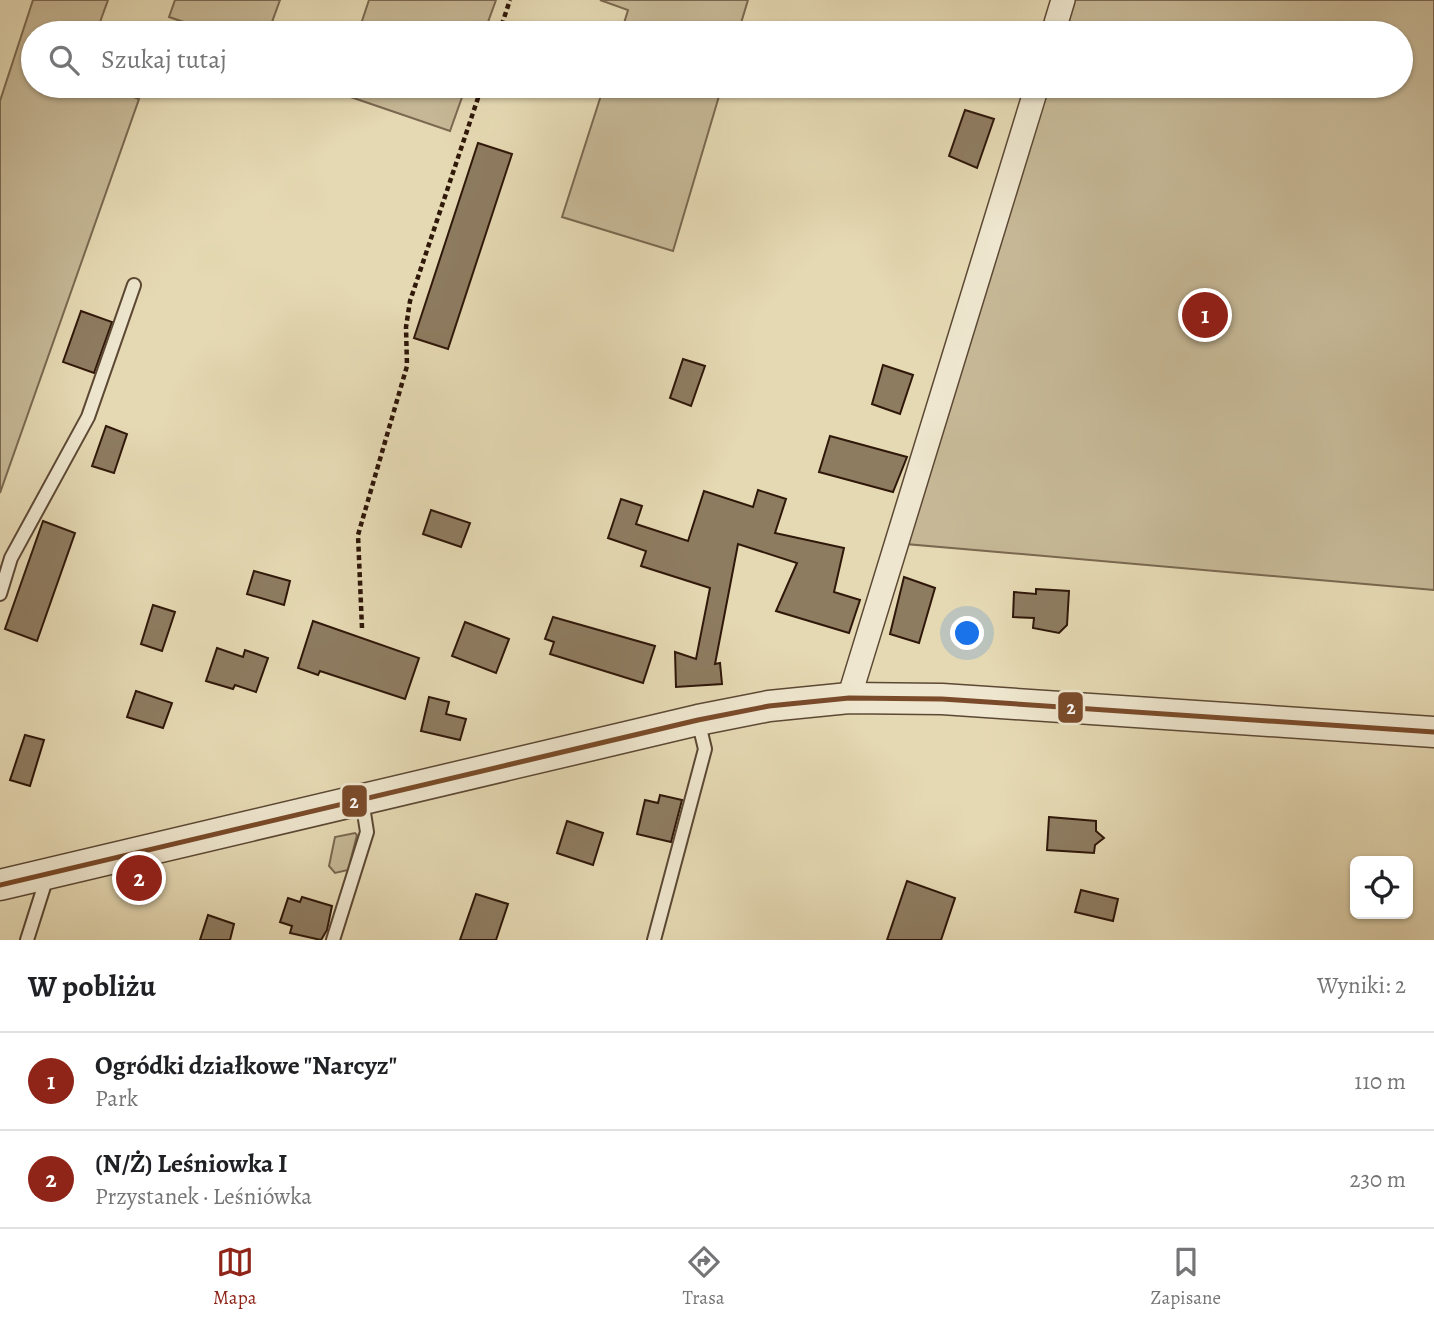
<!DOCTYPE html>
<html lang="pl">
<head>
<meta charset="utf-8">
<style>
	:root { --surface:#fff; --page:#f2f2f2; --text:#202124; --muted:#757577; --line:#e0e0e0; --accent:#8f2418 }
	body { margin:0; font-family:Alegreya,serif; background:var(--page); color:var(--text) }
	.controls { position:absolute; right:21px; bottom:21px; display:grid; overflow:hidden; border-radius:10px; box-shadow:0 2px 5px #0004 }
	.controls button { width:63px; height:63px; display:grid; place-items:center; padding:0; border:0; border-bottom:2px solid var(--line); background:var(--surface); color:var(--text); font:35px sans-serif }
	.you { position:absolute; left:968px; top:634px; width:24px; height:24px; margin:-18px; border:5px solid #fff; border-radius:50%; background:#1a73e8; box-shadow:0 0 0 10px #1a73e833 }
	.badge { display:grid; place-items:center; width:46px; height:46px; border-radius:50%; background:var(--accent); color:#fff; font-size:23px; font-weight:700 }
	.pin { position:absolute; translate:-50% -50%; border:4px solid #fff; box-shadow:0 2px 7px #0006 }
	.list { margin:0; padding:0; list-style:none }
	h2 { display:flex; justify-content:space-between; align-items:center; height:91px; margin:0; padding:0 28px; font-size:30px }
	h2 small { font-size:23px; font-weight:400; color:var(--muted) }
	.list li { display:grid; grid-template-columns:46px 1fr auto; gap:21px; align-items:center; box-sizing:border-box; height:98px; padding:0 28px; border-top:2px solid var(--line) }
	.list b { display:block; font-size:26px; white-space:nowrap }
	.list p { margin:0; font-size:23px; white-space:nowrap; color:var(--muted) }
	.list em { font-size:23px; font-style:normal; color:var(--muted) }
	.icon { flex:none; width:38px; height:38px; fill:none; stroke:currentColor; stroke-width:2; stroke-linecap:round; stroke-linejoin:round }
	.map { position:relative; flex:none; width:1434px; height:940px; overflow:hidden }
	.search { position:absolute; background:var(--surface); box-shadow:0 2px 5px #0004; left:21px; right:21px; top:21px; height:77px; display:flex; align-items:center; gap:18px; box-sizing:border-box; padding:0 24px; border-radius:38px; color:var(--muted); font-size:26px }
	.sheet { height:287px; background:var(--surface) }
	nav { display:flex; justify-content:space-around; align-items:center; box-sizing:border-box; height:98px; border-top:2px solid var(--line); background:var(--surface); font-size:19px; color:var(--muted) }
	nav a { display:grid; justify-items:center; gap:4px }
	nav .on { color:var(--accent) }
	.map>svg:first-child { display:block }
</style>
</head>
<body>
<div class="map">
<svg width="1434" height="940" viewBox="0 0 1434 940">
	<rect width="100%" height="100%" fill="#e5d9b3"/>
	<filter id="stains"><feTurbulence type="fractalNoise" baseFrequency=".00286" numOctaves="4"/><feColorMatrix values="0 0 0 0 .2 0 0 0 0 .09 0 0 0 0 .02 0 0 0 .5 -.17"/></filter>
	<radialGradient id="worn" r=".72"><stop offset=".6" stop-color="#630" stop-opacity="0"/><stop offset="1" stop-color="#630" stop-opacity=".3"/></radialGradient>
	<g fill="#c6b896" stroke="#7a6850" stroke-width="2">
		<path d="M33 0H108L96 33H33V86H103L139 99 0 493V101Z"/>
		<path d="M175 0H280L268 33H217L169 17Z"/>
		<path d="M369 0H496L484 33H358Z"/>
		<path d="M600 0H748L738 33H621L628 10Z"/>
		<path d="M1074 0H1434V590L906 544 1047 86H1401V33H1064Z"/>
		<path d="M341 86H466L450 131 339 93Z"/>
		<path d="M604 86H722L673 251 562 217Z"/>
		<path d="M355 833 357 835 348 870 335 873 329 866 335 837Z"/>
	</g>
	<g fill="#8e7c61" stroke="#2f1709" stroke-width="2">
		<path d="M965 110 994 119 977 168 949 156Z"/>
		<path d="M478 143 512 154 448 349 414 338Z"/>
		<path d="M81 311 112 322 94 373 63 362Z"/>
		<path d="M683 359 705 366 691 406 670 398Z"/>
		<path d="M883 365 913 375 900 414 872 404Z"/>
		<path d="M106 426 127 434 114 473 92 466Z"/>
		<path d="M830 436 907 457 893 492 819 472Z"/>
		<path d="M758 490 786 499 775 533 844 548 834 592 860 600 849 633 776 611 797 563 738 544 715 664 720 663 722 684 676 687 675 652 696 659 710 588 641 566 646 551 608 538 621 499 642 506 636 524 688 541 704 491 753 507Z"/>
		<path d="M431 510 470 523 461 547 423 534Z"/>
		<path d="M43 521 75 533 37 641 5 629Z"/>
		<path d="M254 571 290 581 284 605 247 594Z"/>
		<path d="M904 577 935 588 919 643 890 634Z"/>
		<path d="M1036 589 1069 591 1067 625 1059 633 1033 628 1034 618 1013 617 1014 592 1036 594Z"/>
		<path d="M153 605 175 612 162 651 141 644Z"/>
		<path d="M553 617 655 646 643 683 550 654 554 642 545 639Z"/>
		<path d="M313 621 419 658 405 699 320 671 318 675 298 668Z"/>
		<path d="M465 622 509 639 496 673 452 656Z"/>
		<path d="M217 648 243 657 245 650 268 658 256 692 235 685 233 689 206 681Z"/>
		<path d="M136 691 172 703 163 728 127 717Z"/>
		<path d="M429 697 449 702 446 714 466 719 460 740 421 731Z"/>
		<path d="M25 735 44 740 30 786 10 780Z"/>
		<path d="M660 795 682 800 671 842 637 834 645 800 658 803Z"/>
		<path d="M1049 817 1096 821V831L1104 838 1095 845 1094 853 1047 850Z"/>
		<path d="M567 821 603 833 593 865 557 853Z"/>
		<path d="M907 881 955 898 941 940H887Z"/>
		<path d="M1081 890 1118 899 1113 921 1075 912Z"/>
		<path d="M476 894 508 904 496 940H460Z"/>
		<path d="M302 897 332 906 327 930 321 940 290 933 292 926 280 922 288 898 300 902Z"/>
		<path d="M208 915 234 924 230 940H200Z"/>
	</g>
	<g fill="none" stroke-linecap="round" stroke-linejoin="round">
		<g stroke="#5c4834" stroke-width="16">
			<g id="service">
				<path d="M0 594 11 558 88 417 134 285"/>
				<path d="M27 940 47 877"/>
				<path d="M333 940 367 832 362 800"/>
				<path d="M654 940 705 749 698 720"/>
			</g>
		</g>
		<g stroke="#5c4834" stroke-width="26">
			<g id="minor">
				<path d="M1053 33 1063 0"/>
				<path d="M849 698 1037 86"/>
			</g>
		</g>
		<g stroke="#5c4834" stroke-width="33">
			<path id="tertiary" d="M0 885 698 720 769 706 849 698 942 699 1434 732"/>
		</g>
		<g stroke="#2f1709" stroke-width="4.5" stroke-dasharray="5 3.5" stroke-linecap="butt">
			<path d="M499 33 510 0"/>
			<path d="M362 628 358 535 407 366 406 327 410 301 482 86"/>
		</g>
		<use href="#service" stroke="#eee6ce" stroke-width="12"/>
		<use href="#minor" stroke="#eee6ce" stroke-width="23"/>
		<use href="#tertiary" stroke="#eee6ce" stroke-width="30"/>
		<g stroke="#eee6ce" stroke-width="10">
			<path id="bus-1" d="M0 885 698 720 769 706 849 698 942 699 1434 732"/>
		</g>
		<use href="#bus-1" stroke="#7a4b2a" stroke-width="5"/>
	</g>
	<g stroke="#eee6ce" stroke-width="2.5">
		<rect x="1057" y="691" width="27" height="33" rx="7" fill="#7a4b2a"/>
		<rect x="341" y="784" width="27" height="34" rx="7" fill="#7a4b2a"/>
	</g>
	<g font-size="19" text-anchor="middle" font-weight="bold" fill="#fff">
		<text x="1071" y="714">2</text>
		<text x="354" y="808">2</text>
	</g>
	<rect width="100%" height="100%" filter="url(#stains)"/>
	<rect width="100%" height="100%" fill="url(#worn)"/>
</svg>
<div class="controls">
<button><svg class="icon" aria-label="locate" viewBox="0 0 24 24"><circle cx="12" cy="12" r="6"/><path d="M12 2v4M12 18v4M2 12h4M18 12h4"/></svg></button>
</div>
<div class="you"></div>
<div class="pin badge" style="left:1205px;top:315px">1</div>
<div class="pin badge" style="left:139px;top:878px">2</div>
<div class="search"><svg class="icon" aria-label="search" viewBox="0 0 24 24"><circle cx="10" cy="10" r="6"/><path d="M15 15l6 6"/></svg>Szukaj tutaj</div>
</div>
<section class="sheet">
<h2>W pobliżu<small>Wyniki: 2</small></h2>
<ul class="list">
<li><span class="badge">1</span><div><b>Ogródki działkowe &quot;Narcyz&quot;</b><p>Park</p></div><em>110 m</em></li>
<li><span class="badge">2</span><div><b>(N/Ż) Leśniowka I</b><p>Przystanek · Leśniówka</p></div><em>230 m</em></li>
</ul>
</section>
<nav>
<a class="on"><svg class="icon" aria-label="map" viewBox="0 0 24 24"><path d="M3 6l6-2 6 2 6-2v14l-6 2-6-2-6 2zM9 4v14M15 6v14"/></svg>Mapa</a>
<a><svg class="icon" aria-label="directions" viewBox="0 0 24 24"><path d="M12 3l9 9-9 9-9-9zM9 14v-3h6M13 9l2 2-2 2"/></svg>Trasa</a>
<a><svg class="icon" aria-label="saved" viewBox="0 0 24 24"><path d="M7 4h10v16l-5-4-5 4z"/></svg>Zapisane</a>
</nav>
</body>
</html>
